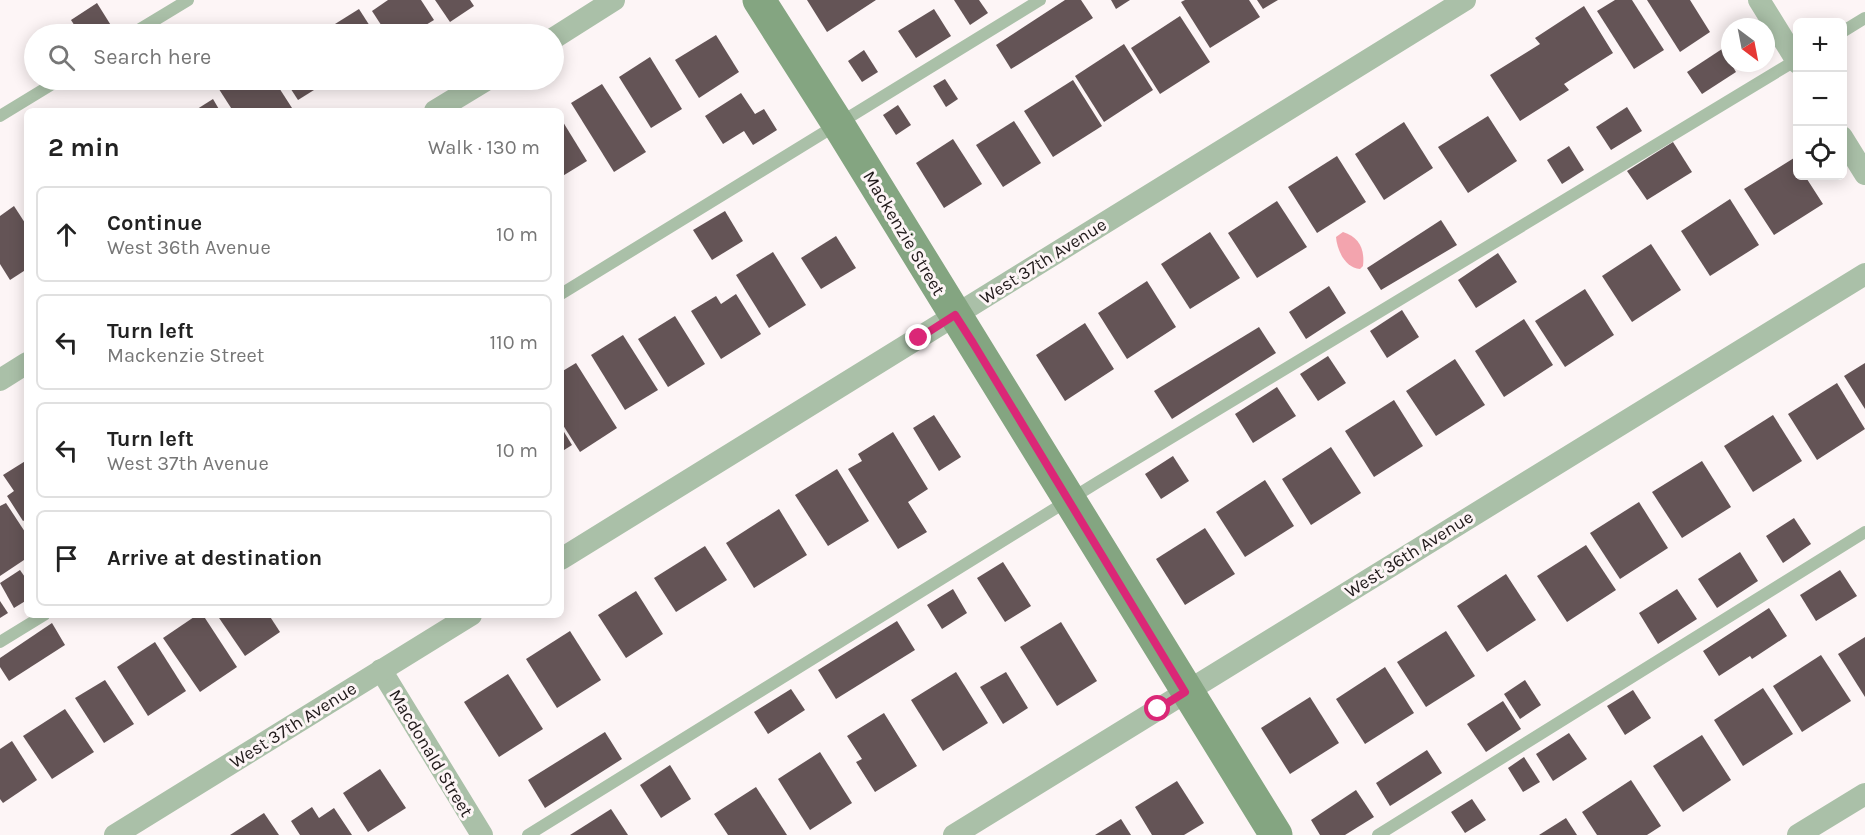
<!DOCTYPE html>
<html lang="en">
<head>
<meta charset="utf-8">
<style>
	:root { --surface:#fff; --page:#f6f6f6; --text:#222; --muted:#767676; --line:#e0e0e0 }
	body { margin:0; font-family:Karla,sans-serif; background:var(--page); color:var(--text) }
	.controls { position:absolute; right:18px; top:18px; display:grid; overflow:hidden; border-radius:9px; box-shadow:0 3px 15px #0003 }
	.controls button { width:54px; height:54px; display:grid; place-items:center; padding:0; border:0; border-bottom:2px solid var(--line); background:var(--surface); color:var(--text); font:30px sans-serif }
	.compass { position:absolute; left:1721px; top:18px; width:54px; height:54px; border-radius:50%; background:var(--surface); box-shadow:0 3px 15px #0003; rotate:148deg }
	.stop { position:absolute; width:18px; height:18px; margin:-14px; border:4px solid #db2777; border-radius:50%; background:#fff }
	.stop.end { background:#db2777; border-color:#fff; box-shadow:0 2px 6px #0008 }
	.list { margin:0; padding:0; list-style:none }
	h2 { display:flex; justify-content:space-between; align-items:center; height:78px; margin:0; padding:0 24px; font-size:26px }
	h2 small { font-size:20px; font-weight:400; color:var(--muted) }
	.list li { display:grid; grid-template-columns:39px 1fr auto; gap:18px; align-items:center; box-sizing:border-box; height:96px; margin:0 12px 12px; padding:0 12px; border:2px solid var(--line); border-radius:9px }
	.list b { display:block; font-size:22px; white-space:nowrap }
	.list p { margin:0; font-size:20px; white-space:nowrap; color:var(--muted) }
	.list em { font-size:20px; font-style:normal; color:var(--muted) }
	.icon { flex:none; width:33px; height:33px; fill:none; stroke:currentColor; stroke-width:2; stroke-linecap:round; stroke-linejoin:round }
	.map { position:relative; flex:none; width:1865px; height:835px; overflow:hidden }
	.search { position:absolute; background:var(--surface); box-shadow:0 3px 15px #0003; left:24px; top:24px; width:540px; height:66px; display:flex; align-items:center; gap:15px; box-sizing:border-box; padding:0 21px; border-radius:33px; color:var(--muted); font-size:22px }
	.panel { position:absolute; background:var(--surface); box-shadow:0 3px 15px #0003; left:24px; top:108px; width:540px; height:510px; border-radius:9px }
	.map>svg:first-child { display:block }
</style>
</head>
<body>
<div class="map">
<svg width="1865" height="835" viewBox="0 0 1865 835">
	<rect width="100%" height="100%" fill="#fdf5f6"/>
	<path fill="#f3a4ae" d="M1343 232C1359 237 1365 249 1363 266L1360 269C1345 268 1337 250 1336 237Z"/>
	<g fill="#645456">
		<path d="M388 0H421L434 20 411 34H387L372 11Z"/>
		<path d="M435 0H470L474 6 450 22Z"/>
		<path d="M807 0H876L827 32Z"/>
		<path d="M954 0H979L988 13 970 25Z"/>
		<path d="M1065 0H1081L1093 18 1011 69 996 45Z"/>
		<path d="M1111 0H1130L1116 9Z"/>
		<path d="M1185 0H1249L1260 17 1210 48 1181 2Z"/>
		<path d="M1257 0H1278L1263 9Z"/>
		<path d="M1615 0H1632L1664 50 1634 69 1597 11Z"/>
		<path d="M1647 0H1690L1710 32 1680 52Z"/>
		<path d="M97 3 112 27 102 34H80L71 20Z"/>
		<path d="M1584 6 1613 53 1564 84 1569 90 1520 121 1490 75 1540 44 1535 38Z"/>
		<path d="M359 9 375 34H319Z"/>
		<path d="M934 9 951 36 916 58 898 31Z"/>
		<path d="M1180 16 1210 62 1160 94 1131 48Z"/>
		<path d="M716 35 739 72 699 98 675 60Z"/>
		<path d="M1124 44 1153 90 1104 122 1075 76Z"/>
		<path d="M1722 49 1736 72 1702 94 1687 72Z"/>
		<path d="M864 50 878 72 862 82 848 61Z"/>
		<path d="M650 57 682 109 651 128 619 77Z"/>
		<path d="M945 79 958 99 946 107 933 86Z"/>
		<path d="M221 80H274L292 108 287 111H233L215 83Z"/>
		<path d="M285 80H330L298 100Z"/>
		<path d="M1073 80 1102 126 1053 157 1024 111Z"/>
		<path d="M602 84 646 152 614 172 571 103Z"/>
		<path d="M741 93 755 114 764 109 777 130 753 145 744 131 723 144 705 116Z"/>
		<path d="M213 99 220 111H194Z"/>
		<path d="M898 105 911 125 896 135 883 115Z"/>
		<path d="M1627 107 1642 131 1611 150 1596 127Z"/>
		<path d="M1488 116 1517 161 1468 193 1438 147Z"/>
		<path d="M1014 121 1041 163 1003 187 976 145Z"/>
		<path d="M563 122 587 161 561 177V123Z"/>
		<path d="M1404 122 1433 168 1384 200 1355 154Z"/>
		<path d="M953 139 982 184 944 208 916 163Z"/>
		<path d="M1673 142 1692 172 1647 200 1627 171Z"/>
		<path d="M1569 146 1584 170 1562 184 1547 160Z"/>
		<path d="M1337 156 1366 202 1317 233 1288 187Z"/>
		<path d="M1794 158 1798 164V176H1805L1823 204 1774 235 1744 189Z"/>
		<path d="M1730 199 1759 245 1710 276 1681 231Z"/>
		<path d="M1277 201 1307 247 1257 278 1228 233Z"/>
		<path d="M14 206 27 226V269L10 280 0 264V216Z"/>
		<path d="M725 211 743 241 712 260 693 230Z"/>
		<path d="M1441 220 1457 245 1381 290 1367 268Z"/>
		<path d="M1210 232 1240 278 1190 309 1161 264Z"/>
		<path d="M836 236 856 268 821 289 801 258Z"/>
		<path d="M1651 244 1681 290 1632 322 1602 276Z"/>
		<path d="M773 252 806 305 769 328 736 275Z"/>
		<path d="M1498 253 1517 282 1476 308 1458 280Z"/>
		<path d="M1147 281 1176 327 1127 359 1098 313Z"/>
		<path d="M1329 286 1346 313 1306 339 1289 312Z"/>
		<path d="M1585 289 1614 335 1565 367 1535 321Z"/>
		<path d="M736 294 761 334 721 359 691 311 716 296 721 304Z"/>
		<path d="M1402 310 1419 337 1387 358 1370 331Z"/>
		<path d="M675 316 705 364 668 387 638 339Z"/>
		<path d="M1524 319 1553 365 1504 397 1475 351Z"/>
		<path d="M1085 323 1114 369 1065 401 1036 355Z"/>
		<path d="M1259 327 1276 353 1172 419 1154 391Z"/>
		<path d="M623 335 658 390 625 410 591 355Z"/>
		<path d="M1328 356 1346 383 1318 401 1300 374Z"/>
		<path d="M1455 359 1485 405 1436 436 1406 391Z"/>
		<path d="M576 363 617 428 580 452 561 422V372Z"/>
		<path d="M1865 363V409L1844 376Z"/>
		<path d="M1837 383 1865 429 1817 460 1788 414Z"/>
		<path d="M1277 387 1296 416 1253 443 1235 414Z"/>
		<path d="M1394 400 1423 446 1374 477 1345 431Z"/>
		<path d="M934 415 961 457 939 471 913 428Z"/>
		<path d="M1773 415 1802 461 1753 492 1724 446Z"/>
		<path d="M561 427 572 445 561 452Z"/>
		<path d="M893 432 928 489 908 502 927 532 898 549 848 469 862 461 858 454Z"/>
		<path d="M1331 447 1361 493 1311 525 1282 479Z"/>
		<path d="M1173 456 1189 481 1161 499 1145 474Z"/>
		<path d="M27 460V519L23 521 7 496 14 491 3 475Z"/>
		<path d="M1702 461 1731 507 1682 538 1652 492Z"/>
		<path d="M837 469 869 521 828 546 795 495Z"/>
		<path d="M1265 480 1294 526 1245 557 1216 512Z"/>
		<path d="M1639 502 1668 548 1620 579 1590 533Z"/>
		<path d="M6 503 27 535V558L0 576V506Z"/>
		<path d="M779 509 807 555 754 588 726 543Z"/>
		<path d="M1794 518 1811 544 1783 563 1766 536Z"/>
		<path d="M1205 528 1235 574 1185 605 1156 559Z"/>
		<path d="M1586 545 1616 590 1567 622 1537 576Z"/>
		<path d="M705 546 727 580 676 612 654 578Z"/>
		<path d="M1740 552 1758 581 1717 608 1698 579Z"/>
		<path d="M1003 562 1031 606 1005 622 977 578Z"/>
		<path d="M20 570 27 580V600L14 608 0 583Z"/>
		<path d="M1840 570 1857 596 1816 621 1800 595Z"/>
		<path d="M1506 574 1536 620 1487 652 1457 606Z"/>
		<path d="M953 589 967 613 942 629 927 605Z"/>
		<path d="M1677 589 1697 619 1658 644 1639 613Z"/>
		<path d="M636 591 663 634 626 658 598 615Z"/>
		<path d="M0 601 8 613 0 618Z"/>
		<path d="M1769 608 1787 636 1752 659 1750 656 1719 676 1703 651Z"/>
		<path d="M197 615H203L237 667 200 692 163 638Z"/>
		<path d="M217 615H269L280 632 245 656Z"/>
		<path d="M897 621 915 650 836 699 818 670Z"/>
		<path d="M1061 622 1097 681 1057 706 1020 647Z"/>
		<path d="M52 623 65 645 9 681 0 667V658Z"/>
		<path d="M570 631 601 680 557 708 526 659Z"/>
		<path d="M1446 631 1475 676 1426 707 1397 662Z"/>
		<path d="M1865 637V697L1838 654Z"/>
		<path d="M155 642 186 691 148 716 117 667Z"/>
		<path d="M1821 655 1851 701 1802 732 1773 686Z"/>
		<path d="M1385 667 1414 713 1365 744 1336 699Z"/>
		<path d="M956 672 988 723 943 751 911 700Z"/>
		<path d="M1006 672 1028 708 1003 724 980 687Z"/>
		<path d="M508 674 543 729 499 757 464 702Z"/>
		<path d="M105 680 134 724 104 743 75 698Z"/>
		<path d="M1525 680 1541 705 1520 719 1504 694Z"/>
		<path d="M1763 688 1793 734 1743 766 1714 720Z"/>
		<path d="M791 689 805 710 768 734 754 712Z"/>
		<path d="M1633 690 1651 718 1625 735 1607 706Z"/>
		<path d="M1310 697 1339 743 1290 774 1261 728Z"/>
		<path d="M1503 701 1521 729 1486 752 1467 724Z"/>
		<path d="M65 709 94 752 52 779 23 736Z"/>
		<path d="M884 713 917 766 875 792 856 762 862 759 847 736Z"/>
		<path d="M605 732 622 759 545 808 528 780Z"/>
		<path d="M1569 733 1587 759 1553 781 1536 754Z"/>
		<path d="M1702 735 1731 780 1683 812 1653 766Z"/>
		<path d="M12 741 37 780 3 803 0 799V749Z"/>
		<path d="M1427 750 1442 773 1390 806 1376 783Z"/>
		<path d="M820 752 852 803 810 830 778 779Z"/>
		<path d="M1524 757 1540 782 1523 792 1508 768Z"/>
		<path d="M670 765 691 799 661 818 640 785Z"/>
		<path d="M380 769 406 808 368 832 343 793Z"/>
		<path d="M1631 780 1661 826 1647 835H1597L1582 812Z"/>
		<path d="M1177 781 1204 823 1184 835H1152L1135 807Z"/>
		<path d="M756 787 787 835H728L714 814Z"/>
		<path d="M1356 790 1374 817 1345 835H1320L1311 820Z"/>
		<path d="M1472 799 1486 820 1465 833 1451 812Z"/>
		<path d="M312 807 319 818 334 808 352 835H300L291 821Z"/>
		<path d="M611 809 628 835H570Z"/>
		<path d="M264 813 279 835H230Z"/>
		<path d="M1566 818 1577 835H1539Z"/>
		<path d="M1121 819 1131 835H1095Z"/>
	</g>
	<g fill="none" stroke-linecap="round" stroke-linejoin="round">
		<g stroke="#aac0a8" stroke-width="12">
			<path d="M1842 32 1865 18"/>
			<path d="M132 34 188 0"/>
			<path d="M0 116 59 80"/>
			<path d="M561 294 1040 0"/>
			<path d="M0 642 44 615"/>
			<path d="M528 835 1098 482 1798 59"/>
			<path d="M1378 835 1865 532"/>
		</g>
		<g stroke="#aac0a8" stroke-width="22">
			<path d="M1759 0 1798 63"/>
			<path d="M554 38 614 0"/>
			<path d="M435 111 486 80"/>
			<path d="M1842 137 1865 174"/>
			<path d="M0 380 27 363"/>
			<path d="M561 559 1465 0"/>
			<path d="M381 670 482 835"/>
			<path d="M115 835 471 615"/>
			<path d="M954 835 1865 274"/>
			<path d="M1798 835 1865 794"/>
		</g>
		<path stroke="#84a581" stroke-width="33" d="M759 0 838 124 1276 835"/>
	</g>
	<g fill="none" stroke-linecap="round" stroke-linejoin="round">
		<path stroke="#db2777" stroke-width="8" d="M919 338 955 315 973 343 1185 692 1158 709"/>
	</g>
	<g text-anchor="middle" stroke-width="6" stroke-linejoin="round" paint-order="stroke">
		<g font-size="18" fill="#201a1a" stroke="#fdf5f6">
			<text transform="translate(904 233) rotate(59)" y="6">Mackenzie Street</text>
			<text transform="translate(1043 261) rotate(-32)" y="6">West 37th Avenue</text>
			<text transform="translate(1409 554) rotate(-32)" y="6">West 36th Avenue</text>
			<text transform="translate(293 725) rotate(-32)" y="6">West 37th Avenue</text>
			<text transform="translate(431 753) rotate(59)" y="6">Macdonald Street</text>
		</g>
	</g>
</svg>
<div class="controls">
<button>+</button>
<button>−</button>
<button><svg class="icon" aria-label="locate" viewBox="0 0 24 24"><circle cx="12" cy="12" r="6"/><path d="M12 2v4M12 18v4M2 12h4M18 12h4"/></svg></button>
</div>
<svg class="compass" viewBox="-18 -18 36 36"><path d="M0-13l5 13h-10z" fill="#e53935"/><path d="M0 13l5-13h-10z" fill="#767676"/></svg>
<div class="stop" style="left:1158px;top:709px"></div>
<div class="stop end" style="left:919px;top:338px"></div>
<div class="search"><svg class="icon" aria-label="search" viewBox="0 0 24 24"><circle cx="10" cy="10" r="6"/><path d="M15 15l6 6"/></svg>Search here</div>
<section class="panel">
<h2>2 min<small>Walk · 130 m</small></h2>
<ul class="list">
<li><svg class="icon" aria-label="ahead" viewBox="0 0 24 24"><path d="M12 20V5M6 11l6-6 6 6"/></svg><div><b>Continue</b><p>West 36th Avenue</p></div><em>10 m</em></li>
<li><svg class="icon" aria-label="left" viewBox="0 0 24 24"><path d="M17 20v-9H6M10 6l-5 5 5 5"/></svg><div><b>Turn left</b><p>Mackenzie Street</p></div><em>110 m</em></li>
<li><svg class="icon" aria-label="left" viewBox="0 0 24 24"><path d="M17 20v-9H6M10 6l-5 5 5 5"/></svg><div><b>Turn left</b><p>West 37th Avenue</p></div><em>10 m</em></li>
<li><svg class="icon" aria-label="arrive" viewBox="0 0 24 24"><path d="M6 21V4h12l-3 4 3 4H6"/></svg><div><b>Arrive at destination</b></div></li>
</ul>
</section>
</div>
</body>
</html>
